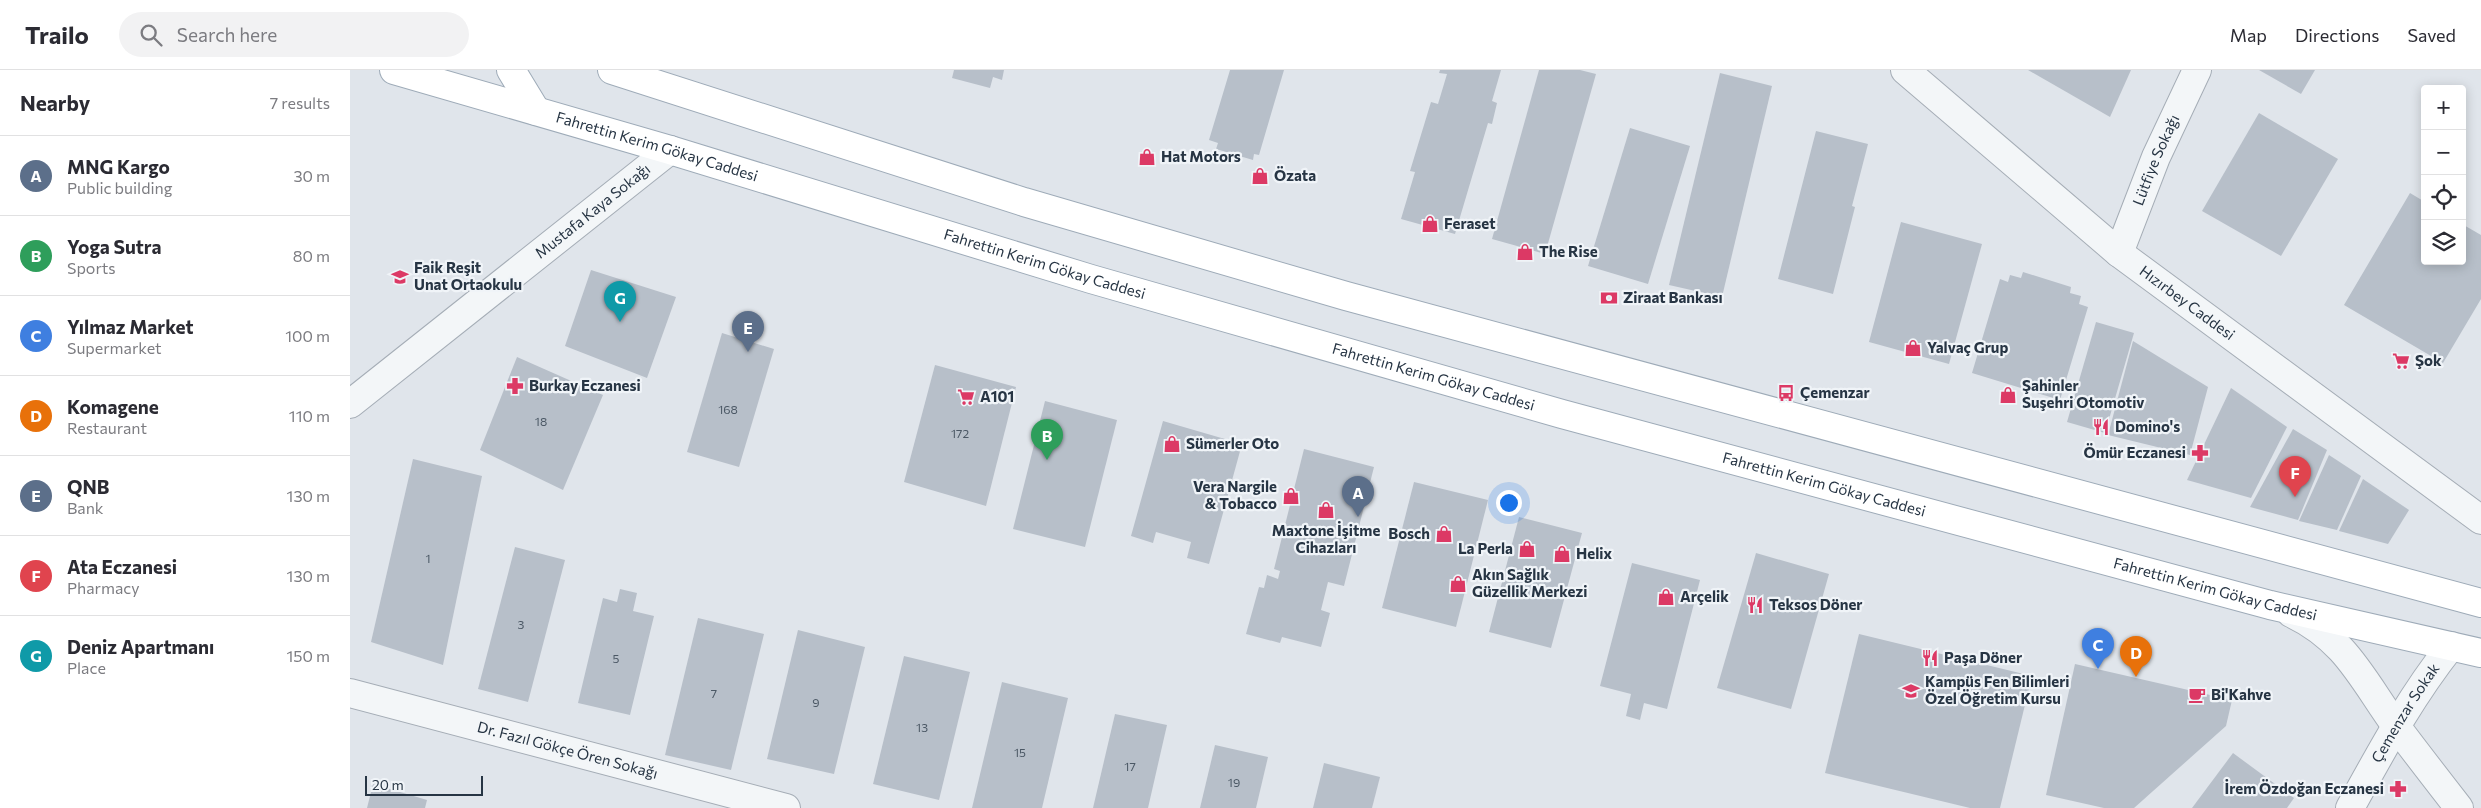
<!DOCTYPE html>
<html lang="en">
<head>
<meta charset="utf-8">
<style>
	:root { --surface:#fff; --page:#f2f2f3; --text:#2b2b33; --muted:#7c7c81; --line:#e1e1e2; --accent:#ea580c }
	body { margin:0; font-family:Commissioner,sans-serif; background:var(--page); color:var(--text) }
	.controls { position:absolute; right:15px; top:15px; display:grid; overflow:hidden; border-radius:5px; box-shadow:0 2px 12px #0003 }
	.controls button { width:45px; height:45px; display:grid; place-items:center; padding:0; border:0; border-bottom:1px solid var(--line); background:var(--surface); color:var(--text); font:25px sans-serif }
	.scale { position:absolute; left:15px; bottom:12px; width:118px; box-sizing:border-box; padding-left:5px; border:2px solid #273544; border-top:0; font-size:14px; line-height:18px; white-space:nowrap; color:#273544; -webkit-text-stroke:4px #f0f4f8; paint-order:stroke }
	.you { position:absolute; left:1158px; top:432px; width:18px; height:18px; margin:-12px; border:4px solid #fff; border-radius:50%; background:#1a73e8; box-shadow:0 0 0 8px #1a73e833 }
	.badge { display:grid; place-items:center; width:32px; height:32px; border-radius:50%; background:var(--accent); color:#fff; font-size:16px; font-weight:700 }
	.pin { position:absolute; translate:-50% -41px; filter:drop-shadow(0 1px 2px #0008) }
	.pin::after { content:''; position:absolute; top:26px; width:18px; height:15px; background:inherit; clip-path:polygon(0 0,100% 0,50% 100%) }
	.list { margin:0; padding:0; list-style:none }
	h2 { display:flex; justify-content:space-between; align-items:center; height:65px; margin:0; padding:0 20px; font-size:21px }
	h2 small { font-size:16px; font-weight:400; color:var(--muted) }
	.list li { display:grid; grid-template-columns:32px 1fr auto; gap:15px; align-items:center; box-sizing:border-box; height:80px; padding:0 20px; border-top:1px solid var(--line) }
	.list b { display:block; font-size:19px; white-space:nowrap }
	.list p { margin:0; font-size:16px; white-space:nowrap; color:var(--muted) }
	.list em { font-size:16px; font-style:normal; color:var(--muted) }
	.icon { flex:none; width:28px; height:28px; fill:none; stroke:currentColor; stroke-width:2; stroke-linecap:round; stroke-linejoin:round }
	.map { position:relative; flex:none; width:2131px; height:738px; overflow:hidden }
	header { display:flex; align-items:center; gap:30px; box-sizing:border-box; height:70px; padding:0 25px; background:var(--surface); border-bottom:1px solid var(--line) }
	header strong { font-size:24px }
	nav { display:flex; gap:28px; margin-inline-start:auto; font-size:18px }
	.search { width:350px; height:45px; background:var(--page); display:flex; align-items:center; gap:12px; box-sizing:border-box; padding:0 18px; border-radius:28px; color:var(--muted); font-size:19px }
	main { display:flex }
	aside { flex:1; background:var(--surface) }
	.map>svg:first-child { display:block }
</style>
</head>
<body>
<header>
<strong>Trailo</strong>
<div class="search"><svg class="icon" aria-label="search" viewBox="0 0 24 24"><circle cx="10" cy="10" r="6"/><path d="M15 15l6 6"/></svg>Search here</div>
<nav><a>Map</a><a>Directions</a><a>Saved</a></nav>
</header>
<main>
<aside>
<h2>Nearby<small>7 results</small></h2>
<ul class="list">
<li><span class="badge" style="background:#5c6f8a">A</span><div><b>MNG Kargo</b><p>Public building</p></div><em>30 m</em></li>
<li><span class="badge" style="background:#2e9e5b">B</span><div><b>Yoga Sutra</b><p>Sports</p></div><em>80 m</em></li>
<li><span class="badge" style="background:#3f7fe0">C</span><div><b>Yılmaz Market</b><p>Supermarket</p></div><em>100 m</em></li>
<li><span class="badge" style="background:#e8710a">D</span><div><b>Komagene</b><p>Restaurant</p></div><em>110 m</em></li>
<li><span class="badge" style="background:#5c6f8a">E</span><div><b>QNB</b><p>Bank</p></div><em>130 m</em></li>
<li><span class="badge" style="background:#e0444e">F</span><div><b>Ata Eczanesi</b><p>Pharmacy</p></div><em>130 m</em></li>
<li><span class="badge" style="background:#0f9aa8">G</span><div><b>Deniz Apartmanı</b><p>Place</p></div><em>150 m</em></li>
</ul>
</aside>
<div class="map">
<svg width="2131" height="738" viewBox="0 0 2131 738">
	<rect width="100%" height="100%" fill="#e0e5eb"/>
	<g fill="#b7bfc9">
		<path d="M604 0H654L652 10 643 7 640 18 602 8Z"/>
		<path d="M880 0H934L909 85 904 84 903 90 866 79 868 73 859 70Z"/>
		<path d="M1090 0H1151L1142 31 1147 33 1142 54 1138 53 1105 164 1051 149 1065 102 1060 101 1081 32 1088 34 1097 4 1089 3Z"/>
		<path d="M1189 0H1230L1246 4 1195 184 1142 169Z"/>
		<path d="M1678 0H1781L1760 47Z"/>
		<path d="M1909 0H1965L1951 24Z"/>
		<path d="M1370 3 1422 16 1372 227 1319 215Z"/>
		<path d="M1909 43 1988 89 1931 186 1852 141Z"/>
		<path d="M1280 58 1340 76 1298 214 1238 196Z"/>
		<path d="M1466 61 1518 74 1502 136 1505 137 1483 224 1428 209Z"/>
		<path d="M2060 123 2075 132V191H2112V154L2131 165V229L2093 293 1994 235Z"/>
		<path d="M1551 152 1632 174 1599 294 1519 272Z"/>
		<path d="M241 200 326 227 297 308 215 276Z"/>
		<path d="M1673 202 1721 217 1720 223 1731 226 1729 234 1738 237 1710 330 1622 303 1650 209 1658 212 1660 205 1671 208Z"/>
		<path d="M1746 252 1784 263 1755 363 1717 352Z"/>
		<path d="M372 263 424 279 389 397 337 382Z"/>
		<path d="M1783 271 1858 317 1840 385 1758 365Z"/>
		<path d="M167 287 253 325 213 420 130 380Z"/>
		<path d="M585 295 666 317 636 436 554 412Z"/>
		<path d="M1881 318 1937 357 1901 428 1837 410Z"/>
		<path d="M695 331 767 350 735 477 663 459Z"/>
		<path d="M813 351 892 374 859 494 837 488 841 472 806 462 803 473 781 466Z"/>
		<path d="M1943 359 1977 380 1948 450 1900 437Z"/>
		<path d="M954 379 1024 397 994 516 978 512 971 540 980 543 971 577 932 567 930 573 896 564 909 517 914 518 917 505 928 509 930 501 924 499Z"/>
		<path d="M1979 385 2011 406 1987 460 1949 451Z"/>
		<path d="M63 389 132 406 93 595 21 572Z"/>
		<path d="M2013 409 2059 440 2038 474 1989 461Z"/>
		<path d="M1064 412 1138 430 1106 557 1032 538Z"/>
		<path d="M1169 447 1232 463 1201 578 1139 562Z"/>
		<path d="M165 477 215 490 178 632 128 619Z"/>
		<path d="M1406 483 1479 504 1441 639 1367 618Z"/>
		<path d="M1282 493 1350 510 1317 639 1294 633 1290 650 1276 646 1281 624 1250 616Z"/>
		<path d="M270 519 287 523 283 541 304 546 280 645 228 633 253 528 267 532Z"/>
		<path d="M348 548 414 564 381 700 315 685Z"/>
		<path d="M448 560 515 577 484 704 417 689Z"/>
		<path d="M1509 564 1682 606 1650 738H1620L1475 703Z"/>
		<path d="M554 586 620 602 589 730 523 714Z"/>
		<path d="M1725 594 1882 630 1876 656 1784 738H1754L1696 725Z"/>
		<path d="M652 612 718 628 692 738H622Z"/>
		<path d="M765 644 817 655 798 738H743Z"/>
		<path d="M865 675 918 687 906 738H850Z"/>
		<path d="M1883 683 1944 728 1937 738H1842Z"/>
		<path d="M974 693 1030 707 1022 738H963Z"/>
		<path d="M23 714 77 730 75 738H17Z"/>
	</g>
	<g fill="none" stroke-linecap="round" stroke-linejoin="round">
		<g stroke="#a5adb6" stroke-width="30">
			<g id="minor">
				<path id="s1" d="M1555 0 1769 183 2131 450"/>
				<path id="s2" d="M1769 183 1806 87 1847 0"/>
				<path id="s3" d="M0 334 320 80"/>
				<path d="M1941 543C1996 569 2012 609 2046 656 2067 684 2088 711 2109 738"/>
				<path id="s4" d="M0 623 436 738"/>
				<path id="s5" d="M2000 738C2031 682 2061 626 2101 576"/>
			</g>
		</g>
		<g stroke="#9eabb8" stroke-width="30">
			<g id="major">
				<path id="s6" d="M44 0 320 80 741 209 1212 344 1920 535 2131 583"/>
				<path d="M161 0 186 41"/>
				<path d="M262 0 674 132 996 226 2131 533"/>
			</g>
		</g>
		<use href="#minor" stroke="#f3f6f8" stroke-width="28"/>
		<use href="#major" stroke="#fff" stroke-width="28"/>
	</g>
	<defs>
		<g id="shop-bare" transform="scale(1.35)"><path d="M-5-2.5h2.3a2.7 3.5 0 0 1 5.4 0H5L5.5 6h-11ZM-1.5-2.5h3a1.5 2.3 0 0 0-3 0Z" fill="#dc3965" stroke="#f0f4f8" stroke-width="2.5" paint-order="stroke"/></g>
		<g id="school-bare" transform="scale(1.35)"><path d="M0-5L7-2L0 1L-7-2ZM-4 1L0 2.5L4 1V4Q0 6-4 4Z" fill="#dc3965" stroke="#f0f4f8" stroke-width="2.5" paint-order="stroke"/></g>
		<g id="bank-bare" transform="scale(1.35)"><path d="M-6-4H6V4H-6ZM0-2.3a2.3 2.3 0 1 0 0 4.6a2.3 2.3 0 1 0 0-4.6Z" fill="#dc3965" stroke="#f0f4f8" stroke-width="2.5" paint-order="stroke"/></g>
		<g id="supermarket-bare" transform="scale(1.35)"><path d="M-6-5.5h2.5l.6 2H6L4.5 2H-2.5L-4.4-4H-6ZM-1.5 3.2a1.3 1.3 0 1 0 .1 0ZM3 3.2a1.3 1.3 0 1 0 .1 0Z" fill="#dc3965" stroke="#f0f4f8" stroke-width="2.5" paint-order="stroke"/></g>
		<g id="pharmacy-bare" transform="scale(1.35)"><path d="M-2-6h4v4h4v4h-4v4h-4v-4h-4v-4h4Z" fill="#dc3965" stroke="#f0f4f8" stroke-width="2.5" paint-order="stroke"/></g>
		<g id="bus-bare" transform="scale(1.35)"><path d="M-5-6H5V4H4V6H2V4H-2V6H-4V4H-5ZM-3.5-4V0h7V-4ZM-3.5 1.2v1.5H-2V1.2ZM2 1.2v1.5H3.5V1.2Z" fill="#dc3965" stroke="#f0f4f8" stroke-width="2.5" paint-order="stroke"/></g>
		<g id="restaurant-bare" transform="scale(1.35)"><path d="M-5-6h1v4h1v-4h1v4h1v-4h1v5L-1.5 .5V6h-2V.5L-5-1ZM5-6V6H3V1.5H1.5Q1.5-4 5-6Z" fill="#dc3965" stroke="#f0f4f8" stroke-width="2.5" paint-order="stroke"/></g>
		<g id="cafe-bare" transform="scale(1.35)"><path d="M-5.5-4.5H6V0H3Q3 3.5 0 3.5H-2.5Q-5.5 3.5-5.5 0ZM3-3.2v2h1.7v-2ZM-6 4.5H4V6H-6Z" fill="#dc3965" stroke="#f0f4f8" stroke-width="2.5" paint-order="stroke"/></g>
	</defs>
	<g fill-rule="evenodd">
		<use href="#shop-bare" x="797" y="87"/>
		<use href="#shop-bare" x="910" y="106"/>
		<use href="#shop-bare" x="1080" y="154"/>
		<use href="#shop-bare" x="1175" y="182"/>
		<use href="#school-bare" x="50" y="207"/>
		<use href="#bank-bare" x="1259" y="228"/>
		<use href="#shop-bare" x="1563" y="278"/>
		<use href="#supermarket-bare" x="2051" y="291"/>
		<use href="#pharmacy-bare" x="165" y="316"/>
		<use href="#bus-bare" x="1436" y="323"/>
		<use href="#shop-bare" x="1658" y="325"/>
		<use href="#supermarket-bare" x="616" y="327"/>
		<use href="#restaurant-bare" x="1751" y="357"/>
		<use href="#shop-bare" x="822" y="374"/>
		<use href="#pharmacy-bare" x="1850" y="383"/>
		<use href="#shop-bare" x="941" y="426"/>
		<use href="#shop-bare" x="976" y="440"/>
		<use href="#shop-bare" x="1094" y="464"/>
		<use href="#shop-bare" x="1177" y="479"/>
		<use href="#shop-bare" x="1212" y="484"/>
		<use href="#shop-bare" x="1108" y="514"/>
		<use href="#shop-bare" x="1316" y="527"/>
		<use href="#restaurant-bare" x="1405" y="535"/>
		<use href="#restaurant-bare" x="1580" y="588"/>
		<use href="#school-bare" x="1561" y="621"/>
		<use href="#cafe-bare" x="1847" y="625"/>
		<use href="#pharmacy-bare" x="2048" y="719"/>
	</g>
	<g text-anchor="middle" stroke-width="4.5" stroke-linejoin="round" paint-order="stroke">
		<g font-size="12" fill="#4b5865">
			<text x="378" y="344">168</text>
			<text x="191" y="356">18</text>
			<text x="610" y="368">172</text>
			<text x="78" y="493">1</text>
			<text x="171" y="559">3</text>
			<text x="266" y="593">5</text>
			<text x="364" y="628">7</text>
			<text x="466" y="637">9</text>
			<text x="572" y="662">13</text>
			<text x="670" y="687">15</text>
			<text x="780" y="701">17</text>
			<text x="884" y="717">19</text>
		</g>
		<g font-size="15" fill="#273544" stroke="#f0f4f8">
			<text dy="5" stroke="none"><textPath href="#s6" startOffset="274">Fahrettin Kerim Gökay Caddesi</textPath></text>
			<text dy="5" stroke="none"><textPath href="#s2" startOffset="100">Lütfiye Sokağı</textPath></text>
			<text dy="5" stroke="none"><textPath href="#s3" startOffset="310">Mustafa Kaya Sokağı</textPath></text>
			<text dy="5" stroke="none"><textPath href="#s6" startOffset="679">Fahrettin Kerim Gökay Caddesi</textPath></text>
			<text dy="5" stroke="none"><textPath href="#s1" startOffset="366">Hızırbey Caddesi</textPath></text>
			<text dy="5" stroke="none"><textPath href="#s6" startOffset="1084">Fahrettin Kerim Gökay Caddesi</textPath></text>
			<text dy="5" stroke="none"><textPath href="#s6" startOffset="1489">Fahrettin Kerim Gökay Caddesi</textPath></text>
			<text dy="5" stroke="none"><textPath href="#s6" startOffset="1894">Fahrettin Kerim Gökay Caddesi</textPath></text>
			<text dy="5" stroke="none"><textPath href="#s5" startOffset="110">Çemenzar Sokak</textPath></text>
			<text dy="5" stroke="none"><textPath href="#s4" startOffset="225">Dr. Fazıl Gökçe Ören Sokağı</textPath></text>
		</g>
		<g font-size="15" font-weight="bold" fill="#273544" stroke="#f0f4f8" text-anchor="start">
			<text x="811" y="92">Hat Motors</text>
			<text x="924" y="111">Özata</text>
			<text x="1094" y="159">Feraset</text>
			<text x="1189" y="187">The Rise</text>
			<text x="64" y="203">Faik Reşit<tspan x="64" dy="17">Unat Ortaokulu</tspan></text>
			<text x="1273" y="233">Ziraat Bankası</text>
			<text x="1577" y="283">Yalvaç Grup</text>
			<text x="2065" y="296">Şok</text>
			<text x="179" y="321">Burkay Eczanesi</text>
			<text x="1672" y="321">Şahinler<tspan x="1672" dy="17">Suşehri Otomotiv</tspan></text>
			<text x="1450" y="328">Çemenzar</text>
			<text x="630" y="332">A101</text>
			<text x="1765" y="362">Domino's</text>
			<text x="836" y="379">Sümerler Oto</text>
			<text x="1836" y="388" text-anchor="end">Ömür Eczanesi</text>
			<text x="927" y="422" text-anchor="end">Vera Nargile<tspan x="927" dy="17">&amp; Tobacco</tspan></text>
			<text x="976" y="466" text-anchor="middle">Maxtone İşitme<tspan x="976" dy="17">Cihazları</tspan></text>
			<text x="1080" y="469" text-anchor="end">Bosch</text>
			<text x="1163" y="484" text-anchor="end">La Perla</text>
			<text x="1226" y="489">Helix</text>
			<text x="1122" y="510">Akın Sağlık<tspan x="1122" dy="17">Güzellik Merkezi</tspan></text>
			<text x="1330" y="532">Arçelik</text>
			<text x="1419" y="540">Teksos Döner</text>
			<text x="1594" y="593">Paşa Döner</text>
			<text x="1575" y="617">Kampüs Fen Bilimleri<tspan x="1575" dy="17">Özel Öğretim Kursu</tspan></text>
			<text x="1861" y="630">Bi'Kahve</text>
			<text x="2034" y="724" text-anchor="end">İrem Özdoğan Eczanesi</text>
		</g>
	</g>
</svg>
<div class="controls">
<button>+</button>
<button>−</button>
<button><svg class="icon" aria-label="locate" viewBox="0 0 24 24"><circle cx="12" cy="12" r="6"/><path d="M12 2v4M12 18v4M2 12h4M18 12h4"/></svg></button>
<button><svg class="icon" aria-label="layers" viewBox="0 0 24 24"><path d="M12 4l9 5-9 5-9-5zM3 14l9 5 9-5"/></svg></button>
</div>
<div class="scale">20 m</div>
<div class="you"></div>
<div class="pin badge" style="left:1008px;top:447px;background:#5c6f8a">A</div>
<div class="pin badge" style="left:697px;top:390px;background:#2e9e5b">B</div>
<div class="pin badge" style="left:1748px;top:599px;background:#3f7fe0">C</div>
<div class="pin badge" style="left:1786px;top:607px;background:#e8710a">D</div>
<div class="pin badge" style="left:398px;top:282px;background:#5c6f8a">E</div>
<div class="pin badge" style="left:1945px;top:427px;background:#e0444e">F</div>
<div class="pin badge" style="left:270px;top:252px;background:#0f9aa8">G</div>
</div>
</main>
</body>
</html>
